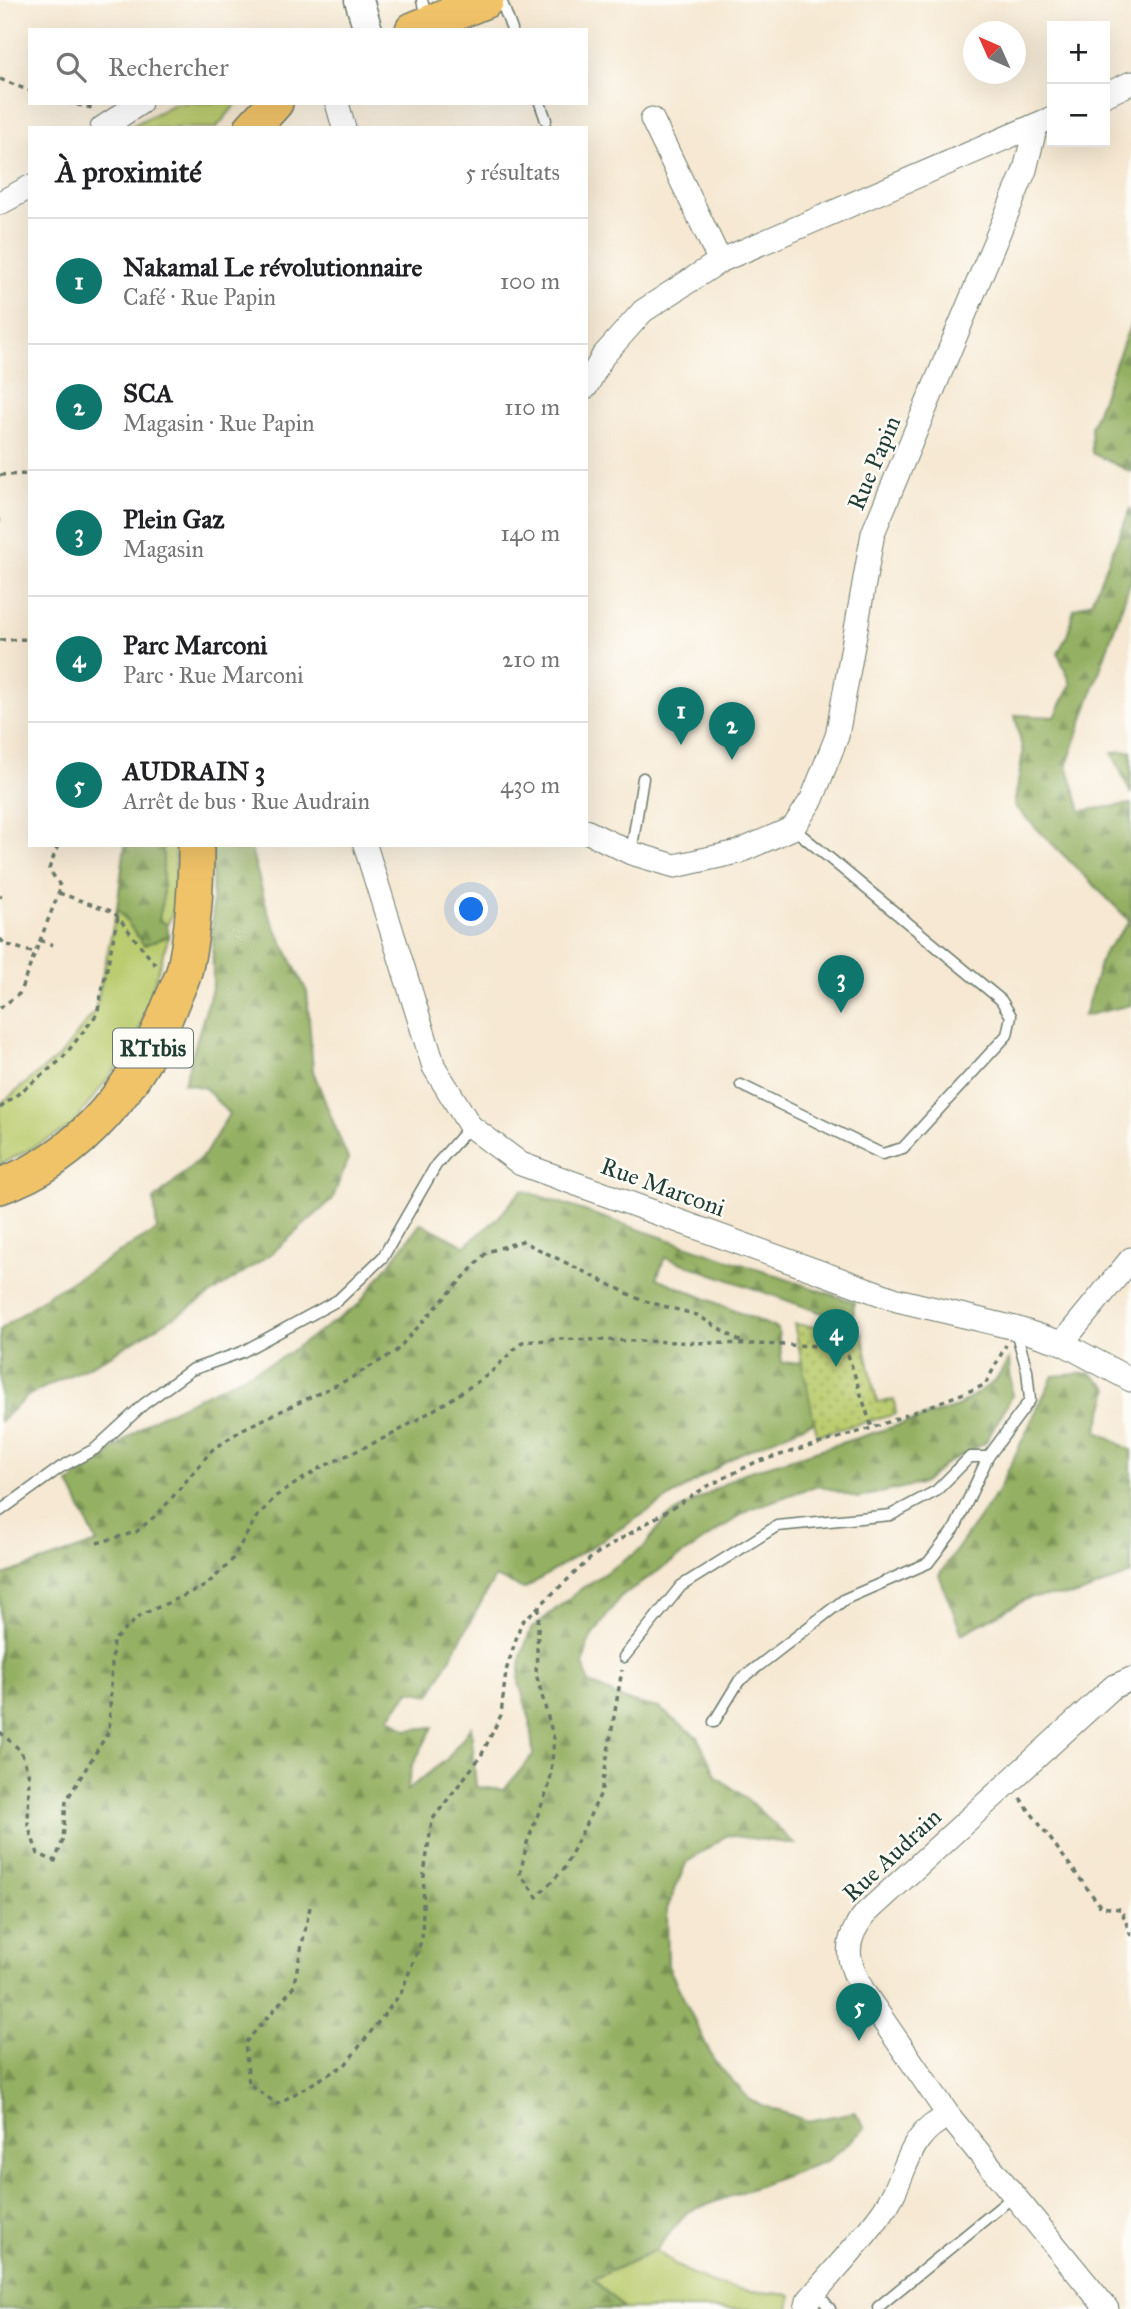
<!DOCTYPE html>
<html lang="fr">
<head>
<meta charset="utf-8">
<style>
	:root { --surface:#fff; --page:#f6f6f6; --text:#202124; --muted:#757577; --line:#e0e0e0; --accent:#0f766e }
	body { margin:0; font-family:"IM FELL Great Primer",serif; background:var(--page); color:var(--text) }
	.controls { position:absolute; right:21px; top:21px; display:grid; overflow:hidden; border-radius:0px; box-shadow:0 7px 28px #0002 }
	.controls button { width:63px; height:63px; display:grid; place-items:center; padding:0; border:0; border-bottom:2px solid var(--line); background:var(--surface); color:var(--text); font:35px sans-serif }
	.compass { position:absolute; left:963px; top:21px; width:63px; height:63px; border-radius:50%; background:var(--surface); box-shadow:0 7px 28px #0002; rotate:315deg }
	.you { position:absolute; left:472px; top:910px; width:24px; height:24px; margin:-18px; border:5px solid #fff; border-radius:50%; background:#1a73e8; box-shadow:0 0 0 10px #1a73e833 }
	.badge { display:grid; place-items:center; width:46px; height:46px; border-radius:50%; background:var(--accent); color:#fff; font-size:23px; font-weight:700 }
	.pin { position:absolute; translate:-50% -58px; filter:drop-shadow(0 2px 4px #0008) }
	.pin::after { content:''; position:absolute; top:37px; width:24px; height:21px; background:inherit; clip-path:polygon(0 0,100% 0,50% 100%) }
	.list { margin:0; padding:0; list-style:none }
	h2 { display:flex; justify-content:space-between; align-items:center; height:91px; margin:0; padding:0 28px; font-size:30px }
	h2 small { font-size:23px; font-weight:400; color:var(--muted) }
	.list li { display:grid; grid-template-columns:46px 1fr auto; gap:21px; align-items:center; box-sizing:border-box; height:126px; padding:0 28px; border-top:2px solid var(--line) }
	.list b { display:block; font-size:26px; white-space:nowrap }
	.list p { margin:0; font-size:23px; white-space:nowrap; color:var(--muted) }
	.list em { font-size:23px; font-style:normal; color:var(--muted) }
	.icon { flex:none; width:38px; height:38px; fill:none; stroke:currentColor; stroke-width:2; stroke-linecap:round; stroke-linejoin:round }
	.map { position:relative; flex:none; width:1131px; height:2309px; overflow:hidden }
	.search { position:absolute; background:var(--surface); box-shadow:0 7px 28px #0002; left:28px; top:28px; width:560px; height:77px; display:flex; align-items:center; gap:18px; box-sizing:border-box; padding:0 24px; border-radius:0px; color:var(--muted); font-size:26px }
	.panel { position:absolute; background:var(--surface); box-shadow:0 7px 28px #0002; left:28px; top:126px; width:560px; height:721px; border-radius:0px }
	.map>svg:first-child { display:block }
</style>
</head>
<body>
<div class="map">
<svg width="1131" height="2309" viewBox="0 0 1131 2309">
	<defs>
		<pattern id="forest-firs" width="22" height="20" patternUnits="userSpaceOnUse" patternTransform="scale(1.75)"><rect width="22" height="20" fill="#94b062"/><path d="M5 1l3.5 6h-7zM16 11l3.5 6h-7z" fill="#789052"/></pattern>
		<pattern id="park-dots" width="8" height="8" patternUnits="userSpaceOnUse" patternTransform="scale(1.75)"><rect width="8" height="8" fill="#bbcc6f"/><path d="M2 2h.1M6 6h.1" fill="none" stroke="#97a75c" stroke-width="1.8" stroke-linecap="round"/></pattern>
	</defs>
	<rect width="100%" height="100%" fill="#fdfcf7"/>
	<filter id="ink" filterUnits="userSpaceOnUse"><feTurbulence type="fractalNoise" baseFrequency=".0143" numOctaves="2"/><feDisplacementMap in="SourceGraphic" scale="14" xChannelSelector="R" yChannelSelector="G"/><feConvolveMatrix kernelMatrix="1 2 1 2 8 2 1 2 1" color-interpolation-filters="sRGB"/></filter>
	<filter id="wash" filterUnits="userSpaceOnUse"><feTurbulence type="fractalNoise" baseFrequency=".00686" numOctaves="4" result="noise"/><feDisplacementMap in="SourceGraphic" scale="28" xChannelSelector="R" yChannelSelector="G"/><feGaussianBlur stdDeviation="1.57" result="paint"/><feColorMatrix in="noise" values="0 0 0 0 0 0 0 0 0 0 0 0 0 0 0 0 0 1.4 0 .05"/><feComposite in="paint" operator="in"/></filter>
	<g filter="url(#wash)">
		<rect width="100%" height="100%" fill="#f6e8d2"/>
		<g fill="#bbcc6f" stroke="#6d8452" stroke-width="2">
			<path d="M176 103H237L216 128H128Z"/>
			<path d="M163 845H175L176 907 167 925 159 919 163 896Z"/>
			<path d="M117 908 144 945 169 936 135 1043 71 1127 0 1165V1104L61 1055 95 1011Z"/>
			<path d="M656 2250C704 2289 731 2289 791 2295L789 2309H624L593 2279Z"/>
		</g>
		<g fill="url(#forest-firs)" stroke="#5a764b" stroke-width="2">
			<path d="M1131 323V472L1092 453 1091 427Z"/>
			<path d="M1131 508V580L1067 765 1081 811 1131 804V1005L1084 1016 1103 954 1130 921 1014 806 1023 753 1015 715 1055 717 1071 684 1058 653 1067 636 1074 609 1091 602Z"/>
			<path d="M1131 751V794L1112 752Z"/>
			<path d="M125 845H163V896L159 919 167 925 169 936 144 945 117 908Z"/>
			<path d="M212 845H250L268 913 307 992 313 1071 348 1159 332 1200 271 1254 199 1302 107 1357 29 1395 0 1421V1330L48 1295 157 1230 154 1200 205 1154 229 1114 205 1088 184 1083 213 985Z"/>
			<path d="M522 1190 854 1302 853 1324 665 1257 657 1278 778 1329 782 1363 810 1362 827 1416 739 1454 524 1589 495 1577 430 1695 410 1691 389 1717 407 1730 433 1727 412 1766 407 1790 447 1759 471 1727 476 1787 504 1790 533 1755 530 1720 519 1683 521 1656 531 1629 582 1588 643 1548 666 1518 741 1474 957 1407 996 1380 1009 1359 1012 1396 985 1443 947 1463 924 1483 857 1498 818 1485 750 1509 620 1597 588 1643 583 1664 589 1683 627 1701 659 1708 697 1737 717 1777 746 1798 795 1844 727 1835 686 1863 667 1909 668 1966 714 2061 751 2101 807 2121 855 2112 865 2128 829 2160 687 2212 656 2250 593 2279 624 2309H0V1576L97 1543 69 1483 151 1420 281 1358 358 1305 421 1223 465 1246 498 1218Z"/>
			<path d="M1090 1373 1109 1389 1097 1431 1131 1450V1574L1077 1595 1030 1597 962 1634 939 1575 998 1491 1053 1376Z"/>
		</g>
		<path fill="url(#park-dots)" stroke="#6d8452" stroke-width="2" d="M794 1324 862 1333 877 1402 894 1400 896 1414 817 1435Z"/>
	</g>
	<g filter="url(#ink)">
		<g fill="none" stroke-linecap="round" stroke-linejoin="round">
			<g stroke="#6a796b" stroke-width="13">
				<g id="service">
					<path d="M422 0 427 21"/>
					<path d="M501 0 512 30"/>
					<path d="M540 103 546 120"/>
					<path d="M631 853 643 778"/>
					<path d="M741 1085 882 1154 903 1148 1007 1035 1011 1016 1001 1000 793 828"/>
					<path d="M0 1511 61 1467 95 1449 144 1404 191 1370 242 1352 338 1300 383 1257 436 1165 470 1126"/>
					<path d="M624 1657 681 1586 777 1526 891 1515 936 1491 970 1457H988"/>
					<path d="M714 1722 739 1681 845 1599 928 1563 955 1528 988 1457 1030 1400 1027 1370 1015 1328"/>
					<path d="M816 2291 830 2309"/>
					<path d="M878 2307 1015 2195"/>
				</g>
			</g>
			<g stroke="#6a796b" stroke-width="25">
				<g id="minor">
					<path d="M1105 95 1131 83"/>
					<path d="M337 103 344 128"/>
					<path d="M652 119 720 261"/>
					<path d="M102 128 140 103"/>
					<path d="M0 203 30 187"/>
					<path d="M586 387 603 356 643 311 720 261 1052 118"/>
					<path d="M586 831 631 853 675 866 738 852 793 828 812 799 837 736 873 533 1025 170 1036 125"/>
					<path d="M365 845 434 1067 470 1126 521 1164 897 1300 1015 1328 1062 1343 1131 1380"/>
					<path d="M1062 1343 1131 1259"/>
					<path d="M806 2309 808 2301C832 2272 859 2244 881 2214 909 2178 903 2135 949 2116"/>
					<path d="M1107 2309 949 2116 865 1994C847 1962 841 1943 866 1913L1113 1687 1131 1679"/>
				</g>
			</g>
			<g stroke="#6a796b" stroke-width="31">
				<path id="tertiary" d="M359 0 368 30"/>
			</g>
			<g stroke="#6a796b" stroke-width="38">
				<g id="primary">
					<path d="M413 30 486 0"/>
					<path d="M252 128 275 103"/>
					<path d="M0 1186C82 1158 141 1081 171 1003 176 990 184 977 186 963 194 924 196 885 196 845"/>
				</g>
			</g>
			<g stroke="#6a796b" stroke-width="3.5" stroke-dasharray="5 5" stroke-linecap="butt">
				<path d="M0 79 30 91"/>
				<path d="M67 103 93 108"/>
				<path d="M0 475 30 474"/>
				<path d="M0 520H1"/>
				<path d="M0 640 30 639"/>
				<path d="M59 893 114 912 157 967"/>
				<path d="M0 896 2 897"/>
				<path d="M0 939 5 944 35 953"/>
				<path d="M40 940 53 945"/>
				<path d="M0 1008 19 994 61 887 49 869 58 845"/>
				<path d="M0 1108 61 1060 97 1014 118 917"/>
				<path d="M97 1543 136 1532 160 1512 212 1450 243 1429 349 1379 395 1352 487 1252 522 1241 641 1300 697 1315 743 1343"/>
				<path d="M539 1607 536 1674 554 1739 550 1783 527 1843 520 1874 537 1897 564 1869 601 1793 622 1670"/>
				<path d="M0 1732 21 1751 29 1776 28 1826 38 1854 55 1861 63 1840 66 1801 109 1731 113 1641 141 1615 205 1586 230 1563 256 1518 276 1496 320 1468 395 1433 450 1400 489 1374 522 1342 560 1339 827 1346 848 1355 872 1428"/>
				<path d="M1020 1798 1101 1907 1121 1909 1131 1936"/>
				<path d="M310 1907 293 1988 245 2043 249 2084 277 2104 345 2065 401 1993 422 1939 424 1874 432 1820 481 1756 501 1715 506 1671 521 1623 593 1556 708 1486 756 1462 872 1428 985 1385 1006 1345"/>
			</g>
			<use href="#service" stroke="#fff" stroke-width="10"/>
			<use href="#minor" stroke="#fff" stroke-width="23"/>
			<use href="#tertiary" stroke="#fff" stroke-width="28"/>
			<use href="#primary" stroke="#f1c369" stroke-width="35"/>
		</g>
	</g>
	<g text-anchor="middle" stroke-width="5" stroke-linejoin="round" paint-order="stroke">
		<rect fill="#fdfcf7" stroke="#62766e" stroke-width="2" x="113" y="1028.5" width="80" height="39" rx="5"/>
		<g font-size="23" font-weight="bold" fill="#1f3d34">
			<text x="153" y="1056">RT1bis</text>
		</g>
		<g font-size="24" fill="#1f3d34" stroke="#fdfcf7">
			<text transform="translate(874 463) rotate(-67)" y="8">Rue Papin</text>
			<text transform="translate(663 1187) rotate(20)" y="8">Rue Marconi</text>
			<text transform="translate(892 1855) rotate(-43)" y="8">Rue Audrain</text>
		</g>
	</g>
</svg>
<div class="controls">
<button>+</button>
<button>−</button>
</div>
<svg class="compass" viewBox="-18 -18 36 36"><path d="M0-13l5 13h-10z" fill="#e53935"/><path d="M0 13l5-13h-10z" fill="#757577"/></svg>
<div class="you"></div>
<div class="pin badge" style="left:681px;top:745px">1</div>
<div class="pin badge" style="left:732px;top:760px">2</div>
<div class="pin badge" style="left:841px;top:1013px">3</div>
<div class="pin badge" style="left:836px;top:1367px">4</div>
<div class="pin badge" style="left:859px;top:2041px">5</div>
<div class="search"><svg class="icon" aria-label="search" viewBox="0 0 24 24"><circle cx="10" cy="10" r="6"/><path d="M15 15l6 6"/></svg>Rechercher</div>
<section class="panel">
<h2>À proximité<small>5 résultats</small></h2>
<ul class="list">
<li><span class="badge">1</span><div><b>Nakamal Le révolutionnaire</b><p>Café · Rue Papin</p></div><em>100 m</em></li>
<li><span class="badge">2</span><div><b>SCA</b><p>Magasin · Rue Papin</p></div><em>110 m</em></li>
<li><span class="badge">3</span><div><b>Plein Gaz</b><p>Magasin</p></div><em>140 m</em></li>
<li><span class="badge">4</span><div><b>Parc Marconi</b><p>Parc · Rue Marconi</p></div><em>210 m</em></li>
<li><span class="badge">5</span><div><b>AUDRAIN 3</b><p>Arrêt de bus · Rue Audrain</p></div><em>430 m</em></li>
</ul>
</section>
</div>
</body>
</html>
